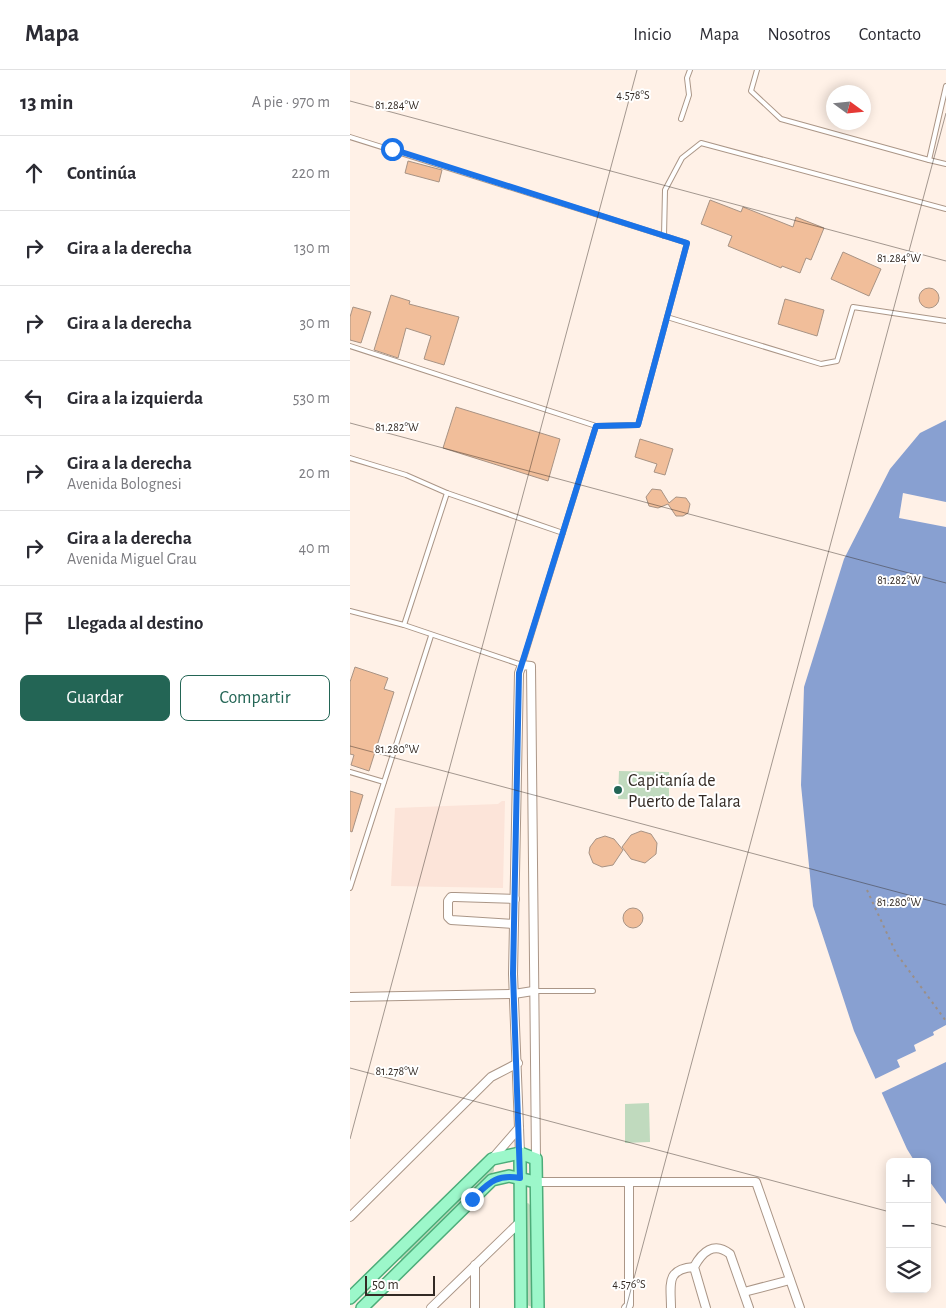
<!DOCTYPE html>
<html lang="es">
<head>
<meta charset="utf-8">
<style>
	:root { --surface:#fff; --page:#f2f2f3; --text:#2b2b33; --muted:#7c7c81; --line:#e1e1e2; --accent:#236555 }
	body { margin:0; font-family:"Alegreya Sans",sans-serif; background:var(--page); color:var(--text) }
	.controls { position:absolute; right:15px; bottom:15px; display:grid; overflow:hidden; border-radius:8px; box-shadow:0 2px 12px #0003 }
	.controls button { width:45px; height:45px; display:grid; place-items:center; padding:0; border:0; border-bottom:1px solid var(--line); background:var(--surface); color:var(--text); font:25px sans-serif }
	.compass { position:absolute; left:476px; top:15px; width:45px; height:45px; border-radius:50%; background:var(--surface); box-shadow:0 2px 12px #0003; rotate:105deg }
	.scale { position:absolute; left:15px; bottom:12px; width:70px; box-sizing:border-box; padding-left:5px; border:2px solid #332a24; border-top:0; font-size:14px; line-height:18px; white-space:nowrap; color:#332a24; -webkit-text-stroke:4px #fff; paint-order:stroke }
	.stop { position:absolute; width:15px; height:15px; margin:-11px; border:4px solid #1a73e8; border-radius:50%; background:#fff }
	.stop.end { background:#1a73e8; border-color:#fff; box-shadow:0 1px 5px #0008 }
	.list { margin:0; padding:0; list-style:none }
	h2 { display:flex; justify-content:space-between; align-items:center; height:65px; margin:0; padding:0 20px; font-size:21px }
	h2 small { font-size:16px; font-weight:400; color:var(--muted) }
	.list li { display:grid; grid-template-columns:32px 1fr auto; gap:15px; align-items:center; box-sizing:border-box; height:75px; padding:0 20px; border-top:1px solid var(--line) }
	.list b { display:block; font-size:19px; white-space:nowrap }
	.list p { margin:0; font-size:16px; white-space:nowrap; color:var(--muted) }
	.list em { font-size:16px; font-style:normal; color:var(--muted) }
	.actions { display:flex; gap:10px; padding:15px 20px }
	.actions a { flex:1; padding:11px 0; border:1px solid var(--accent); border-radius:8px; text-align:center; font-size:18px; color:var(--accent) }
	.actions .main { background:var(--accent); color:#fff }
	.icon { flex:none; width:28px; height:28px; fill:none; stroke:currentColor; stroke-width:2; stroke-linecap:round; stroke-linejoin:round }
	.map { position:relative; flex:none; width:596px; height:1238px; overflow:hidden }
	header { display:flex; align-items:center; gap:30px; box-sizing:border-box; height:70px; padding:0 25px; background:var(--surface); border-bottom:1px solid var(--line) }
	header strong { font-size:24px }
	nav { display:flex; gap:28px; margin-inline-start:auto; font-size:18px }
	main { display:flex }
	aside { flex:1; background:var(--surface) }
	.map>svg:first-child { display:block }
</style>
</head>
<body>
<header>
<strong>Mapa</strong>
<nav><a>Inicio</a><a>Mapa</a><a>Nosotros</a><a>Contacto</a></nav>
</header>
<main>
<aside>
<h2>13 min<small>A pie · 970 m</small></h2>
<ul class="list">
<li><svg class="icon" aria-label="ahead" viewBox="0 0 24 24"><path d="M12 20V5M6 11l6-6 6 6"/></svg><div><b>Continúa</b></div><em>220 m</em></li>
<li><svg class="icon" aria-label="right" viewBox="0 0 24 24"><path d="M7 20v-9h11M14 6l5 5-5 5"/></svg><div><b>Gira a la derecha</b></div><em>130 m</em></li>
<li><svg class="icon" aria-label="right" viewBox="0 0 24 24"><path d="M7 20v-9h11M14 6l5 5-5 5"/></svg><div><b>Gira a la derecha</b></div><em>30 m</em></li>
<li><svg class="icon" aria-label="left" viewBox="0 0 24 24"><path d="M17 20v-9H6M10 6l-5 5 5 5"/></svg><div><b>Gira a la izquierda</b></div><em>530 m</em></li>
<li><svg class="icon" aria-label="right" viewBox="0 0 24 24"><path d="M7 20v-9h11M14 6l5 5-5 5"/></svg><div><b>Gira a la derecha</b><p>Avenida Bolognesi</p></div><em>20 m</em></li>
<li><svg class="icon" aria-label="right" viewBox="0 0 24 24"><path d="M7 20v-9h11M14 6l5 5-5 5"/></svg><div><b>Gira a la derecha</b><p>Avenida Miguel Grau</p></div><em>40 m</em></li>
<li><svg class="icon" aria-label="arrive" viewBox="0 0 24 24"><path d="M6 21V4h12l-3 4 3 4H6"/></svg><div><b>Llegada al destino</b></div></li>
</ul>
<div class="actions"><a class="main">Guardar</a><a>Compartir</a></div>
</aside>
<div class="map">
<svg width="596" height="1238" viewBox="0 0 596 1238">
	<rect width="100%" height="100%" fill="#fff1e7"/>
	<path fill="#fce4d9" d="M152 731H155L153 818 41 816 45 738 148 734Z"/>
	<g fill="#c0dabe">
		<path d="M269 701 319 702V730L268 729Z"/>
		<path d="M299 1033 300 1072 275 1073V1034Z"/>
		<path d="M144 1096V1101L52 1191 49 1187 139 1097Z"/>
		<path d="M178 1133 181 1136 184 1231 182 1237 177 1235 175 1134Z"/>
	</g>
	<path fill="#88a0d1" d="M596 350V1134L577 1108V1092H565L557 1079 504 961 463 836 451 715 454 617 494 489 540 399 570 363Z"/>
	<g fill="#fff1e7">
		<path d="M553 423 596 432V457L549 448Z"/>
		<path d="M596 955V992L529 1024 523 1010 550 997 547 990 566 981 564 975 584 965 583 962Z"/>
	</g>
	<g fill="#f1be9a" stroke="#a89384">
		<path d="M58 91 92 100 89 112 55 103Z"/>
		<path d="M360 130 391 142 393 137 443 157 446 147 474 158 461 190 456 188 450 203 432 196 431 198 378 176 382 166 351 154Z"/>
		<path d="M493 182 531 199 519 226 481 209Z"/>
		<circle cx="579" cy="228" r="10"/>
		<path d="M41 225 60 231 59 234 109 247 94 295 74 289 81 266 56 258 48 288 24 280Z"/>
		<path d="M435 229 474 240 467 266 428 254Z"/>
		<path d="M3 237 21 242 11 273 0 270V247Z"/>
		<path d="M106 337 210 369 198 411 93 378Z"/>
		<path d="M290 369 323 379 315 405 304 402 307 394 285 387Z"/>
		<path d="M302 419 311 420 319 433 326 427 336 428 340 434 338 443 333 446H326L318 434 308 438 299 436 296 427Z"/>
		<path d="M5 597 38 608 34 619 44 622 19 701 1 695 4 685 0 684V612Z"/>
		<path d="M0 721 13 725 2 762 0 761Z"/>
		<path d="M291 761 301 764 307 773 306 784 295 793 281 789 272 777 281 765Z"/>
		<path d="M255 766 264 769 273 780 263 795 252 797 243 793 239 783 240 777 246 769Z"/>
		<circle cx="283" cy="848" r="10"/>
	</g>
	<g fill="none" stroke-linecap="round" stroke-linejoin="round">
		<g stroke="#ab9687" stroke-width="6">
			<g id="lane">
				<path d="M407 0 401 21 431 49 579 90 596 16"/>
				<path d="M331 49 339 25 337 8 340 0"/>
				<path d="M0 67 337 173 288 355 246 356 0 276"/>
				<path d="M579 90 596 94"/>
				<path d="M314 166 315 120 332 88 351 73 596 139"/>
				<path d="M317 247 471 294 487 291 503 237 596 251"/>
				<path d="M0 388 56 405 97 423"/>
				<path d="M0 541 54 555 172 595 246 356"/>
				<path d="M54 555 97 423 213 463"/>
				<path d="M0 702 34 712"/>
				<path d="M0 818 81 566"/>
				<path d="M183 921H243"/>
			</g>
		</g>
		<g stroke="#ab9687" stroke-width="10">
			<g id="street">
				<path d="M164 854 101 850 98 847V831L101 827H105L165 829"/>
				<path d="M0 927 164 924 183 921"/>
				<path d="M170 1083 163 904 169 603 172 595 181 596 186 1089"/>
				<path d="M142 1089 169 1058"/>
				<path d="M186 1112H406L450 1238"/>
				<path d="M0 1147 141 1007 168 993"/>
				<path d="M125 1195V1238"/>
				<path d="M394 1222 440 1210"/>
				<path d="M81 1238 171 1151"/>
				<path d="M276 1238 279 1235V1113"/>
				<path d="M321 1238C321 1215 315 1199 344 1197"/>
				<path d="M356 1238 344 1197C352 1182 364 1171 380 1184L399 1238"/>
			</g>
		</g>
		<g stroke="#4cac79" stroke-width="14">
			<g id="primary">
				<path d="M170 1083 171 1238"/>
				<path d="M0 1228 142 1089 170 1083 186 1089 188 1238"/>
				<path d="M12 1238 142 1110 159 1106 186 1112"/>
			</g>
		</g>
		<path stroke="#9b8f87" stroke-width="2" stroke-dasharray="2.5 4" stroke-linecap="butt" d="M517 820 546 883 596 951"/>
		<use href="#lane" stroke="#fff" stroke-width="4"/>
		<use href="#street" stroke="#fff" stroke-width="8"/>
		<use href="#primary" stroke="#9cf7ca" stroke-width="11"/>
	</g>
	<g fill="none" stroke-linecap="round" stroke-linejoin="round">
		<path stroke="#1a73e8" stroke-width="6" d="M42 79 337 173 288 355 246 356 169 603 163 904 170 1108C145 1104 139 1113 122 1129"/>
	</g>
	<path fill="none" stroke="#332a24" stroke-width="1" stroke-opacity="0.45" d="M0 31 596 191M0 353 596 513M0 676 596 835M0 998 540 1142M0 1069 287 0M577 1152 596 1157M276 1238 596 43"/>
	<circle fill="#236555" stroke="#fff" stroke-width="2" cx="268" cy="720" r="5"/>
	<g text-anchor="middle" stroke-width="4" stroke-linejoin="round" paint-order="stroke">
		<g font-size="18" fill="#332a24" stroke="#fff" text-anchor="start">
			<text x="278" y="716">Capitanía de<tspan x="278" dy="21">Puerto de Talara</tspan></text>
		</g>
	</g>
	<g font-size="12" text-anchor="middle" fill="#332a24" stroke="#fff" stroke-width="4" stroke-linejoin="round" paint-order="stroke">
		<text x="283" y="29">4.578°S</text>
		<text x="47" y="39">81.284°W</text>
		<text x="549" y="192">81.284°W</text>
		<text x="47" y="361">81.282°W</text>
		<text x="549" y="514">81.282°W</text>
		<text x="47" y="683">81.280°W</text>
		<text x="549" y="836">81.280°W</text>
		<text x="47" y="1005">81.278°W</text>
		<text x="279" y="1218">4.576°S</text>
	</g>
</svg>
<div class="controls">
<button>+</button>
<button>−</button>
<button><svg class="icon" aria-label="layers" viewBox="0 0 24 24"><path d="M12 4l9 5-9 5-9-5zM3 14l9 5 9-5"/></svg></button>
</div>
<svg class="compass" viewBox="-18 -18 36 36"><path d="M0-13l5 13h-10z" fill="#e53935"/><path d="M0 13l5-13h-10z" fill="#7c7c81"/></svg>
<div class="scale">50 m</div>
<div class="stop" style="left:42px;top:79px"></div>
<div class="stop end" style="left:122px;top:1129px"></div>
</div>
</main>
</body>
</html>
